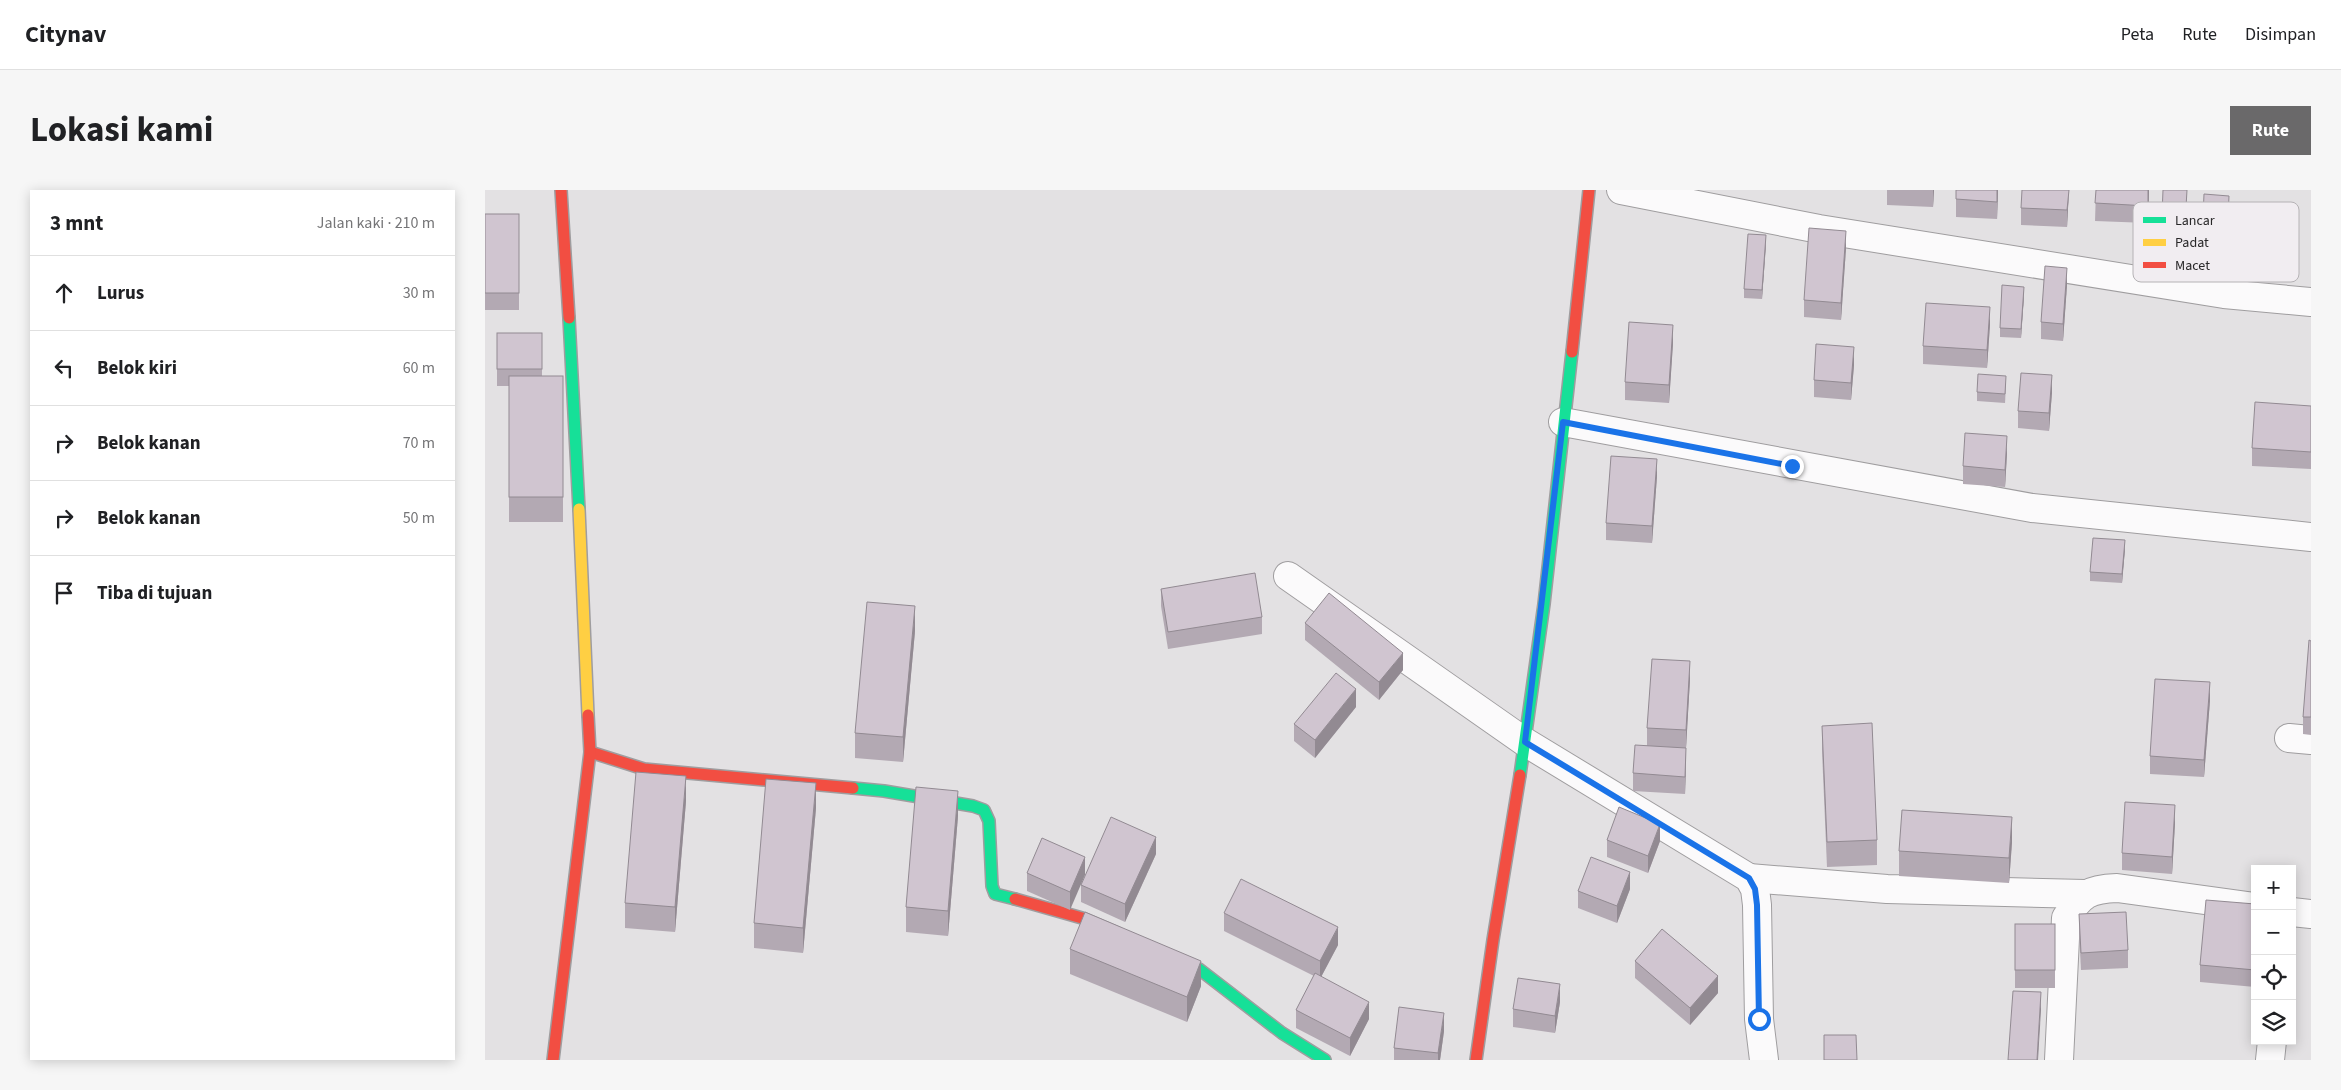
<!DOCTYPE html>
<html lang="id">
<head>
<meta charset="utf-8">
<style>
	:root { --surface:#fff; --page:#f6f6f6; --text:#202124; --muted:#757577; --line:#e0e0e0; --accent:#6a696a }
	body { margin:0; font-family:"Source Sans 3",sans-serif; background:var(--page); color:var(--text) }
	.controls { position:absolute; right:15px; bottom:15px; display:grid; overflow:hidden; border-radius:0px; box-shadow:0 2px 12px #0003 }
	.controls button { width:45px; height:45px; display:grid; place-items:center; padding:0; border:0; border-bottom:1px solid var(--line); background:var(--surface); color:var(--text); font:25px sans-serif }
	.stop { position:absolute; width:15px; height:15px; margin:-11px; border:4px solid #1a73e8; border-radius:50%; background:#fff }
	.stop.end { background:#1a73e8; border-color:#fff; box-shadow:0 1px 5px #0008 }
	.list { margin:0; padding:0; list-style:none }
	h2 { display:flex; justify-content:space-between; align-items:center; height:65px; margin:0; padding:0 20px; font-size:21px }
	h2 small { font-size:16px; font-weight:400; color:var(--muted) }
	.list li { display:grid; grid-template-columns:32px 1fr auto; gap:15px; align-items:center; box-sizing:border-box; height:75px; padding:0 20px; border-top:1px solid var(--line) }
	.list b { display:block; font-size:19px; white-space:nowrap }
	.list em { font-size:16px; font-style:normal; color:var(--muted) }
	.icon { flex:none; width:28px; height:28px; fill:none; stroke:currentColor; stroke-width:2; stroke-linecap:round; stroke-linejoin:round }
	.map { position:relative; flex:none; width:1826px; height:870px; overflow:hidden; border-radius:0px }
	header { display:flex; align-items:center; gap:30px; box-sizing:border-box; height:70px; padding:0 25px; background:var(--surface); border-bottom:1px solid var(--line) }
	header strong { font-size:24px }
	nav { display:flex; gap:28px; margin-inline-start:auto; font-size:18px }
	.intro { display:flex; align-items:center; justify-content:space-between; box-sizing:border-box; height:120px; padding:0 30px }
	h1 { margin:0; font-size:35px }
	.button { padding:12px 22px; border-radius:0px; background:var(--accent); color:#fff; font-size:18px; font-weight:700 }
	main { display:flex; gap:30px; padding:0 30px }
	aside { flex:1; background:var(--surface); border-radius:0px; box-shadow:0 2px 12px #0003 }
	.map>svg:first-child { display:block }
</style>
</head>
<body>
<header>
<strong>Citynav</strong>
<nav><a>Peta</a><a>Rute</a><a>Disimpan</a></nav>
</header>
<div class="intro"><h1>Lokasi kami</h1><a class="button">Rute</a></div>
<main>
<aside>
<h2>3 mnt<small>Jalan kaki · 210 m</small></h2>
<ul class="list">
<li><svg class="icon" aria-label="ahead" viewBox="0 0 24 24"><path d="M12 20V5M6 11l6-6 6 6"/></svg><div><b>Lurus</b></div><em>30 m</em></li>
<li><svg class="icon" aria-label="left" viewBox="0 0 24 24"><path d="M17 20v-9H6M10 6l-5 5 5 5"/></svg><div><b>Belok kiri</b></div><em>60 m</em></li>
<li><svg class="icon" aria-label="right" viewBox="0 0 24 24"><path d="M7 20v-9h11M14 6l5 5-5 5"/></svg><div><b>Belok kanan</b></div><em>70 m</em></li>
<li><svg class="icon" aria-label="right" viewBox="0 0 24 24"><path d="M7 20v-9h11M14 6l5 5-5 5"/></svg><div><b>Belok kanan</b></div><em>50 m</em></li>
<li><svg class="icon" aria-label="arrive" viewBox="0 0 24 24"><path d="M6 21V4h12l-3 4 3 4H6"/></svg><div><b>Tiba di tujuan</b></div></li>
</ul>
</aside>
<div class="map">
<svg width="1826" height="870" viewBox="0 0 1826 870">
	<rect width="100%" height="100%" fill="#e3e1e3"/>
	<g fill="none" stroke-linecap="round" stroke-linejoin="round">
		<g stroke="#9f9d9f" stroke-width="30">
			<g id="street">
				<path d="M1136 0 1334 39 1739 104 1826 112"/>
				<path d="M1078 232 1547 318 1826 347"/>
				<path d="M803 386 1040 552 1264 688 1270 699 1272 715 1274 829 1279 870"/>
				<path d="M1804 548 1826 550"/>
				<path d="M1264 688 1402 699 1600 704"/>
				<path d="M1807 722 1826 724"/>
				<path d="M1574 870 1581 728C1596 704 1604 699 1632 698L1770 717"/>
				<path d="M1785 870 1787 851"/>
			</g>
		</g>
		<g stroke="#9f9d9f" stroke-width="14">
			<g id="fast">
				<path d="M84 128 94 319"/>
				<path d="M1035 585 1059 414 1087 162"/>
				<path d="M368 598 399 601 488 616 499 620 504 631 507 696 510 704 530 709"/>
				<path d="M683 766 714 779 797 843 840 870"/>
			</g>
		</g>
		<g stroke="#9f9d9f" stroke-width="14">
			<path id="slow" d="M94 319 103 525"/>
		</g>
		<g stroke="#9f9d9f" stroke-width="14">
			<g id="jam">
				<path d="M76 0 84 128"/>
				<path d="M1087 162 1104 0"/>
				<path d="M105 562 159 579 368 598"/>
				<path d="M530 709 597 728 632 743"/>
				<path d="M68 870 105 562 103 525"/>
				<path d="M991 870 1008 750 1035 585"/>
			</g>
		</g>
		<use href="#street" stroke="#fbfafb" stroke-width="28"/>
		<use href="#fast" stroke="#16e098" stroke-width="11"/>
		<use href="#slow" stroke="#ffcf43" stroke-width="11"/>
		<use href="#jam" stroke="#f24e42" stroke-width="11"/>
	</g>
	<g fill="#b3a9b3">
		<path d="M1402 0H1449L1448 17 1402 15Z"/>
		<path d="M1513 0 1512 29 1471 27V9Z"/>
		<path d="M1584 0 1582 37 1536 35V18Z"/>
		<path d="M1611 0H1664L1663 33 1610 31Z"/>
		<path d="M1702 17 1699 68 1676 67V50Z"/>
		<path d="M1744 23 1742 68 1717 67V49Z"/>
		<rect x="0" y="24" width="34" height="96"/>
		<path d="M1281 54 1277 109 1259 108V99Z"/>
		<path d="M1361 58 1356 130 1319 127V110Z"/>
		<path d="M1582 95 1578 151 1556 149V132Z"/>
		<path d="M1539 106 1536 148 1515 147V138Z"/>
		<path d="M1505 134 1502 178 1438 174V156Z"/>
		<path d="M12 143H57V186H78V332H24V196H12Z"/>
		<path d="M1188 153 1184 213 1140 210V192Z"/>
		<path d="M1369 175 1366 210 1329 207V190Z"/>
		<path d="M1521 195 1520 213 1492 211V202Z"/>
		<path d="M1567 202 1564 241 1533 238V221Z"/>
		<path d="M1826 216V279L1767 276V258Z"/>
		<path d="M1522 263 1520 297 1478 294V276Z"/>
		<path d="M1172 286 1167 353 1121 350V333Z"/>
		<path d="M1640 359 1637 393 1605 391V382Z"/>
		<path d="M676 399 777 427V444L683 459 676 416Z"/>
		<path d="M820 433 918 480 894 510 820 450Z"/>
		<path d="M430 441 418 572 370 568V543Z"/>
		<path d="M1826 451V545L1818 544V527Z"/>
		<path d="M1205 489 1201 558V575L1200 604 1148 601V583L1162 555V538Z"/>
		<path d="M1725 510 1719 587 1665 584V566Z"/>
		<path d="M871 517 830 568 809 551V534Z"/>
		<path d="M1337 536 1392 650V675L1342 677 1337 561Z"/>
		<path d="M201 611 190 742 140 738V713Z"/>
		<path d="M331 618 318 763 269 758V733Z"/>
		<path d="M473 626 463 746 421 742V717Z"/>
		<path d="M1690 633 1687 684 1637 680V663Z"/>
		<path d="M1122 650 1175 651 1163 683 1122 667Z"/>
		<path d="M1527 652 1524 693 1414 686V661Z"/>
		<path d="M671 664 640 732 596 712V695Z"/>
		<path d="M600 667 585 720 542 701V683Z"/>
		<path d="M1145 699 1132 733 1093 718V701Z"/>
		<path d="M1770 714V797L1715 792V775Z"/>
		<path d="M739 723 853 755 836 787 884 829 865 866 811 838V820L829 786 739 741Z"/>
		<path d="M1594 724 1643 760V778L1596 780 1594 742Z"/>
		<rect x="1530" y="734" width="40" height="64"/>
		<path d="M585 759 716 796 702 832 585 784Z"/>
		<path d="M1150 771 1233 803 1205 835 1150 788Z"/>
		<path d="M1075 812 1070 843 1028 837V819Z"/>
		<path d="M959 841 955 870H909V858Z"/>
	</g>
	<g fill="#928a92">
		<path d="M1448 0H1449L1448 17Z"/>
		<path d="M1512 0H1513L1512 29Z"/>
		<path d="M1584 0 1582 37V20Z"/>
		<path d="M1663 0H1664L1663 33Z"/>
		<path d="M1702 0V17L1699 68V51Z"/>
		<path d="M1744 6V23L1742 68V51Z"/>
		<path d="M1361 41V58L1356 130V113Z"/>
		<path d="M1281 45V54L1277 109V100Z"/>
		<path d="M1582 78V95L1578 151V134Z"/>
		<path d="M1539 97V106L1536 148V139Z"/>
		<path d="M1505 117V134L1502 178V160Z"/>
		<path d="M1188 135V153L1184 213V195Z"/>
		<path d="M1369 157V175L1366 210V193Z"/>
		<path d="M1567 185V202L1564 241V223Z"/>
		<path d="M1522 246V263L1520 297V280Z"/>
		<path d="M1172 269V286L1167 353V336Z"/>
		<path d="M1640 350V359L1637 393V384Z"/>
		<path d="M430 416V441L418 572V547Z"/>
		<path d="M918 463V480L894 510V492Z"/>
		<path d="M1205 471V489L1201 558V540Z"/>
		<path d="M1725 492V510L1719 587V570Z"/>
		<path d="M871 499V517L830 568V550Z"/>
		<path d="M1201 558V575L1200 604V587Z"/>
		<path d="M201 586V611L190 742V717Z"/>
		<path d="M331 593V618L318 763V738Z"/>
		<path d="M473 601V626L463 746V721Z"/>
		<path d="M1690 615V633L1687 684V667Z"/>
		<path d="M1527 627V652L1524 693V668Z"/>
		<path d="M1175 634V651L1163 683V666Z"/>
		<path d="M671 647V664L640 732V714Z"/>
		<path d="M600 667V685L585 720V702Z"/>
		<path d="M1145 682V699L1132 733V716Z"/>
		<path d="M853 737V755L835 789V771Z"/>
		<path d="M716 771V796L702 832V807Z"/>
		<path d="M1233 786V803L1205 835V818Z"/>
		<path d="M1075 794V812L1070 843V826Z"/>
		<path d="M1556 802V820L1553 870H1552Z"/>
		<path d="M884 812V829L865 866V848Z"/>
		<path d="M959 823V841L955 870H953V863Z"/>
	</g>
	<g fill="#d0c5d0" stroke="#928a92">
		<path d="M1471 0H1512V12L1471 9Z"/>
		<path d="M1537 0H1584L1582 20 1536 18Z"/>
		<path d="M1611 0H1663V16L1610 13Z"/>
		<path d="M1678 0H1702L1699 51 1676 50Z"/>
		<path d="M1719 4 1744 6 1742 51 1717 49Z"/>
		<rect x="0" y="24" width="34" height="79"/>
		<path d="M1324 38 1361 41 1356 113 1319 110Z"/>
		<path d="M1263 44 1281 45 1277 100 1259 99Z"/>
		<path d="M1560 76 1582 78 1578 134 1556 132Z"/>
		<path d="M1517 95 1539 97 1536 139 1515 138Z"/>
		<path d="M1441 113 1505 117 1502 160 1438 156Z"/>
		<path d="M1144 132 1188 135 1184 195 1140 192Z"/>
		<rect x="12" y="143" width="45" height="36"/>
		<path d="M1331 154 1369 157 1366 193 1329 190Z"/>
		<path d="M1536 183 1567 185 1564 223 1533 221Z"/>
		<path d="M1493 184 1521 186 1520 204 1492 202Z"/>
		<rect x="24" y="186" width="54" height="121"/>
		<path d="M1770 212 1826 216V262L1767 258Z"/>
		<path d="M1480 243 1522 246 1520 280 1478 276Z"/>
		<path d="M1126 266 1172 269 1167 336 1121 333Z"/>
		<path d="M1608 348 1640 350 1637 384 1605 382Z"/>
		<path d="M770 383 777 427 683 442 676 399Z"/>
		<path d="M844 403 918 463 894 492 820 433Z"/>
		<path d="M382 412 430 416 418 547 370 543Z"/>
		<path d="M1824 450 1826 451V527H1818Z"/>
		<path d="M1167 469 1205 471 1201 540 1162 538Z"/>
		<path d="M851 483 871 499 830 550 809 534Z"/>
		<path d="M1670 489 1725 492 1719 570 1665 566Z"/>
		<path d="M1387 533 1392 650 1342 652 1337 536Z"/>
		<path d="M1150 555 1201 558 1200 587 1148 583Z"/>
		<path d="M151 582 201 586 190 717 140 713Z"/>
		<path d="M281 589 331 593 318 738 269 733Z"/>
		<path d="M431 597 473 601 463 721 421 717Z"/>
		<path d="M1640 612 1690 615 1687 667 1637 663Z"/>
		<path d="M1134 617 1175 634 1163 666 1122 650Z"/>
		<path d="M1417 620 1527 627 1524 668 1414 661Z"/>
		<path d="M626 627 671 647 640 714 596 695Z"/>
		<path d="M557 648 600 667 585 702 542 683Z"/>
		<path d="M1106 667 1145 682 1132 716 1093 701Z"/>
		<path d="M756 689 853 737 835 771 739 723Z"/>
		<path d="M1721 710 1770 714V780L1715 775Z"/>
		<path d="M600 722 716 771 702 807 585 759Z"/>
		<path d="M1641 722 1643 760 1596 763 1594 724Z"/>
		<rect x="1530" y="734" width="40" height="46"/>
		<path d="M1177 739 1233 786 1205 818 1150 771Z"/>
		<path d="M830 783 884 812 865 848 811 820Z"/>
		<path d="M1033 788 1075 794 1070 826 1028 819Z"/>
		<path d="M1528 801 1556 802 1552 870H1523Z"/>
		<path d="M914 817 959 823 953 863 909 858Z"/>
		<path d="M1339 845H1371L1372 870H1339Z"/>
	</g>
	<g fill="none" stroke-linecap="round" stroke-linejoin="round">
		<path stroke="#1a73e8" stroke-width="6" d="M1274 829 1272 715 1270 699 1264 688 1040 552 1078 232 1307 276"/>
	</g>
	<rect x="1648" y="12" width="166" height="80" rx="8" fill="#f1edf1" stroke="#b5b2b5" stroke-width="1"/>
	<rect x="1658" y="27" width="23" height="6" fill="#16e098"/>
	<rect x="1658" y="49" width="23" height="7" fill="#ffcf43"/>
	<rect x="1658" y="72" width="23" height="6" fill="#f24e42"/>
	<g font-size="14" fill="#292829">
		<text x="1690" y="35">Lancar</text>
		<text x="1690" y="57">Padat</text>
		<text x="1690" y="80">Macet</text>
	</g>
</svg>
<div class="controls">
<button>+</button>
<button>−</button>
<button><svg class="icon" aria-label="locate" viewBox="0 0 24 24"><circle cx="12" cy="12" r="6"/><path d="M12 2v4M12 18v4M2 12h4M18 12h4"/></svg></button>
<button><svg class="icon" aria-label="layers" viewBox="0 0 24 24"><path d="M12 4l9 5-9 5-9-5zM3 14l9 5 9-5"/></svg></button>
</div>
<div class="stop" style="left:1274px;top:829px"></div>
<div class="stop end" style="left:1307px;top:276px"></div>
</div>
</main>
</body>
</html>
